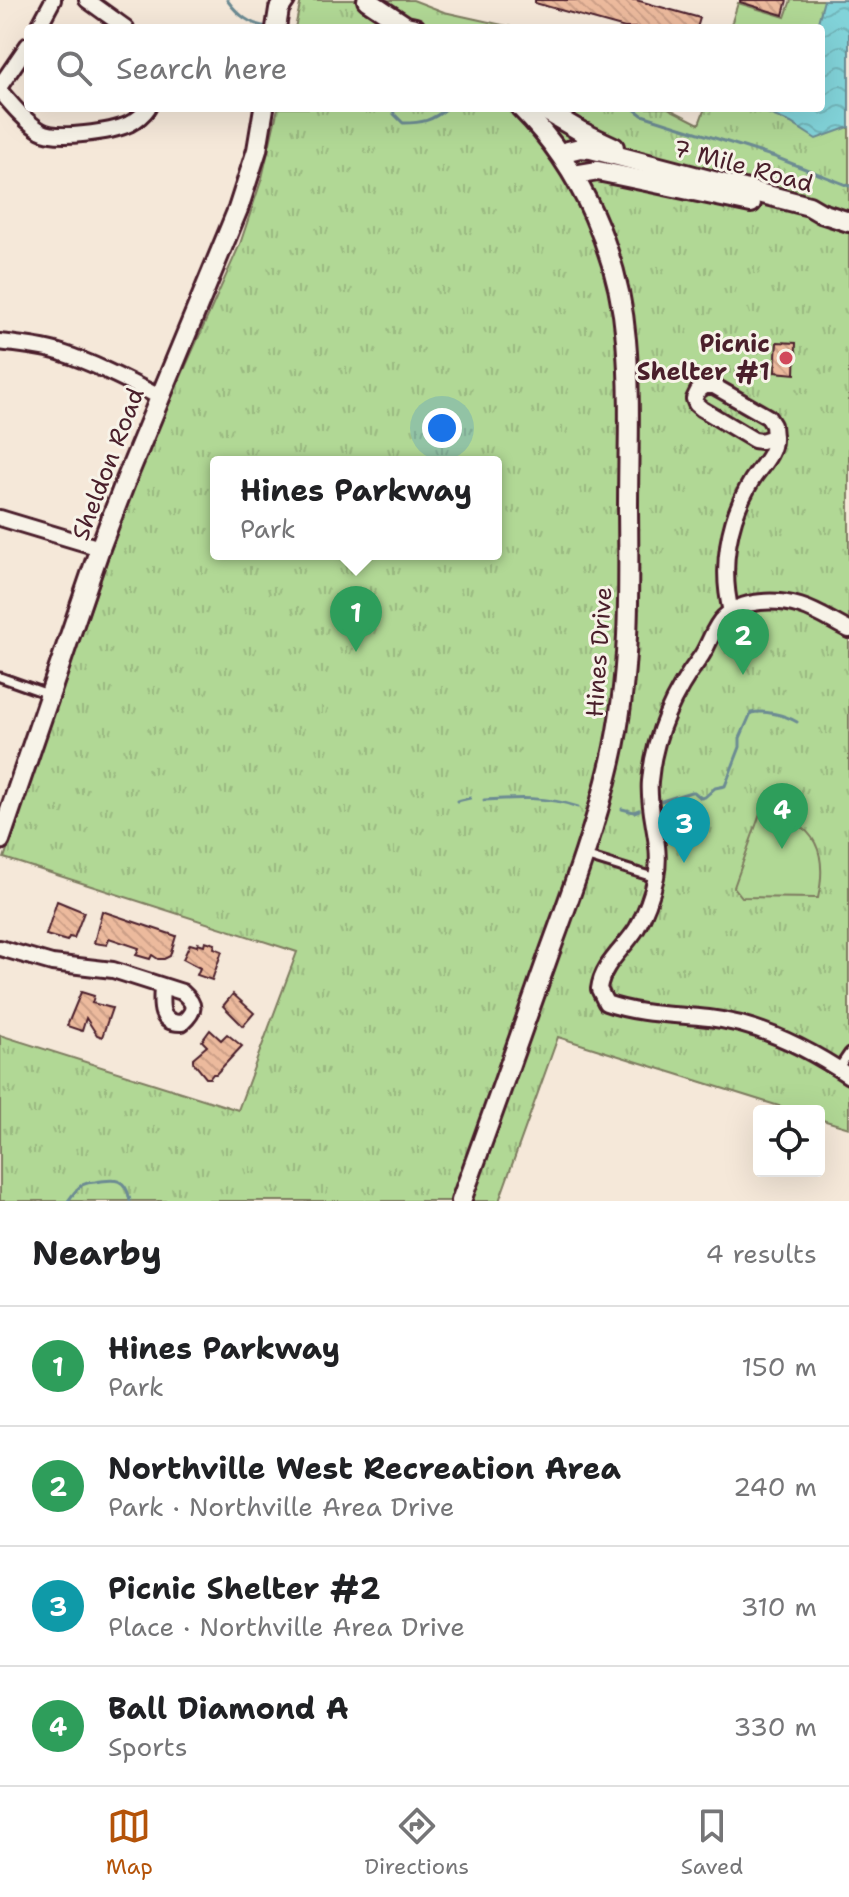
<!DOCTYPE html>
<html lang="en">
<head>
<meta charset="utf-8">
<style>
	:root { --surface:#fff; --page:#f2f2f2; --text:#202124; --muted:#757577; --line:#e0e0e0; --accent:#b45309 }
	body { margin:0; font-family:"Shantell Sans",sans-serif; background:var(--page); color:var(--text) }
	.controls { position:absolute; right:24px; bottom:24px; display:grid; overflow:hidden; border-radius:8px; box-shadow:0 8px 32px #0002 }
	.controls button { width:72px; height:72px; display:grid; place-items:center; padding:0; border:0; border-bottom:2px solid var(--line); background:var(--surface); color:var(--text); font:40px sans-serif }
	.you { position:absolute; left:442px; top:428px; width:28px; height:28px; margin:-20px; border:6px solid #fff; border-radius:50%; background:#1a73e8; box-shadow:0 0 0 12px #1a73e833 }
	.badge { display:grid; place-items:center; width:52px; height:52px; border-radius:50%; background:var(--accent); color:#fff; font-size:26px; font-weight:700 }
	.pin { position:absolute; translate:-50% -66px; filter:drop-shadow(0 2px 4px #0008) }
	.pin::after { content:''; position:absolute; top:42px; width:28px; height:24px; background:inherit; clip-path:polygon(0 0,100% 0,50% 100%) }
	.popup { position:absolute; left:210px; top:456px; width:292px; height:104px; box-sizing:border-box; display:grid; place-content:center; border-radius:8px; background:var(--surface); filter:drop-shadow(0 2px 6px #0005); font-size:26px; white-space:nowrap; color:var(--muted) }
	.popup b { font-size:30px; color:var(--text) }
	.popup::after { content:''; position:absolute; left:50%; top:100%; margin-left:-16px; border:16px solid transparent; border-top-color:var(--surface) }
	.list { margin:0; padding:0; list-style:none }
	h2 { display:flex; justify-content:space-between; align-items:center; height:104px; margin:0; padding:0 32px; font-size:34px }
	h2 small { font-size:26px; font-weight:400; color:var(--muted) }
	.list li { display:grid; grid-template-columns:52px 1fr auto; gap:24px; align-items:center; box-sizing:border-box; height:120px; padding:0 32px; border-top:2px solid var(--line) }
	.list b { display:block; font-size:30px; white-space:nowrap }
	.list p { margin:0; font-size:26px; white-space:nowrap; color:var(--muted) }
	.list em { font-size:26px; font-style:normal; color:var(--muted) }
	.icon { flex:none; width:44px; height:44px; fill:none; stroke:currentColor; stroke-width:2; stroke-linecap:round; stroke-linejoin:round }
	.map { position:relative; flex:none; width:849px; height:1201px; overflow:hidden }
	.search { position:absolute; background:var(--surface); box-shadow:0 8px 32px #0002; left:24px; right:24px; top:24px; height:88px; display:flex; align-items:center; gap:20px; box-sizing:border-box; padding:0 28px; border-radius:8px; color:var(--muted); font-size:30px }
	.sheet { height:584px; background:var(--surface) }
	nav { display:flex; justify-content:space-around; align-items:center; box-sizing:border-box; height:112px; border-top:2px solid var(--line); background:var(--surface); font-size:22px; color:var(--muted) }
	nav a { display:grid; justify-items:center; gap:4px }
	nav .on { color:var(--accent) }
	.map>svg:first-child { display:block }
</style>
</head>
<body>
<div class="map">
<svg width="849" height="1201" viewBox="0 0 849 1201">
	<defs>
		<pattern id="park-tufts" width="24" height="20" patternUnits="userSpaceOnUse" patternTransform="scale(2)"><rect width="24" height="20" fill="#b1d895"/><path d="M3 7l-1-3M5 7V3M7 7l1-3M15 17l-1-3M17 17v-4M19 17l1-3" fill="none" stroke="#9ab981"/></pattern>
		<pattern id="water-waves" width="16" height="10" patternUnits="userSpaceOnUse" patternTransform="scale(2)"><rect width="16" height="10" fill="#82d3d9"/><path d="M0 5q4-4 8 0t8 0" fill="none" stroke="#72b5ba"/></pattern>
		<pattern id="building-back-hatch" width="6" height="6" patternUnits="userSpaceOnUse" patternTransform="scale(2)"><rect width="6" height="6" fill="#ecba9d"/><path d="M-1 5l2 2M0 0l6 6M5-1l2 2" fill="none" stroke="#cc9f87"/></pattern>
	</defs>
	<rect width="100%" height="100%" fill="#f5e8d9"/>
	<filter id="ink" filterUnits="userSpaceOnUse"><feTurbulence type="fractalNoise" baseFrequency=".0125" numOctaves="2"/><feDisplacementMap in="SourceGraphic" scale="16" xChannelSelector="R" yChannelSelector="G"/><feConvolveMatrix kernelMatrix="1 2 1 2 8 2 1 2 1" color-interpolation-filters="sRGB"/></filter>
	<g filter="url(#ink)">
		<g fill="url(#park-tufts)" stroke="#7e7c60" stroke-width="2" fill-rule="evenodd">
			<path d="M301 0H413L444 12 516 28H295Z"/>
			<path d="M791 0H849V1128L819 1119V1111H795L558 1037 499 1201H0V1035L238 1110 297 952 4 858 136 478 240 244 262 178 278 108H668L699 124 705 108H821V28H730L738 3 785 17ZM216 462H496V554H216Z"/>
		</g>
		<path fill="#b1d895" stroke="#7e7c60" stroke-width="2" d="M760 814C772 816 787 818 797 824 824 840 824 871 818 898L742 897 734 887Z"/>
		<path fill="url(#water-waves)" stroke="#6c8b93" stroke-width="2" d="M824 0H849V127L816 139 791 123 755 108H821V28H814L818 22Z"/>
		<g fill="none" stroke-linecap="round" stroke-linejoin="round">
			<g stroke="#6c8b93" stroke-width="3">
				<path d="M227 0C238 15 250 25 269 27"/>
				<path d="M393 108 394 114 403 123C422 123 432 121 447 108"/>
				<path d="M633 108 642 115 775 157 849 186"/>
				<path d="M484 800C515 798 548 796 578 807"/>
				<path d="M457 801 470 798"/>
				<path d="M662 801 691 792H694L701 798 705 797 715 788 725 786 740 747V738L751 713C765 710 785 715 797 722"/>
				<path d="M622 809 634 812 639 810"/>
				<path d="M68 1201C72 1196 76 1189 82 1185 86 1183 91 1182 95 1182 116 1178 126 1178 130 1201"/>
			</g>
		</g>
		<g fill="url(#building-back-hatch)" stroke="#4a1f2b" stroke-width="2">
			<path d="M535 0H636L700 18 697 28H625L535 3Z"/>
			<path d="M740 0H787L783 15 740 2Z"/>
			<path d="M777 342 796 343 795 374 775 372Z"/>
			<path d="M57 901 84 912 74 938 69 937 67 941 46 935Z"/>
			<path d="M102 911 176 936 170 956 164 959H158L152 955 150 959 136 955 139 948 109 938 107 945 94 943Z"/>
			<path d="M205 941 215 944 214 948 222 951 212 980 197 975 200 968 183 959 190 944 197 946 198 943 204 945Z"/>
			<path d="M81 992 94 996 92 1003 112 1008 102 1037 97 1035 86 1018 82 1031 67 1026Z"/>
			<path d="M233 994 254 1013 243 1026 223 1006Z"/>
			<path d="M210 1030 221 1040 227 1034 242 1046 216 1074H213L210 1078H206L193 1062V1058L207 1046 202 1041Z"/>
		</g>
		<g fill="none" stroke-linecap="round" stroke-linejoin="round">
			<g stroke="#4a1f2b" stroke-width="13">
				<g id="lane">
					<path d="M0 677 48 694"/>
					<path d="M585 856 656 878"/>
					<path d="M838 1069 849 1053"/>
				</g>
			</g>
			<g stroke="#4a1f2b" stroke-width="20">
				<g id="street">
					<path d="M87 0 126 28"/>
					<path d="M38 28 53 0"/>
					<path d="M0 86 28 45"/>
					<path d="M0 91C12 105 25 121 41 131 57 140 112 132 129 124 137 120 143 115 148 108"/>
					<path d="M0 342C21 345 42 346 62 353 96 364 128 381 160 397"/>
					<path d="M705 386H714L768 417 773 425 774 437 761 441 754 440 702 409 696 404 694 399 698 391Z"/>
					<path d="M0 518 100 548"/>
					<path d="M731 612C720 568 728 519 752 480 761 466 775 454 774 437"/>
					<path d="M849 630C833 622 817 611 800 606 777 599 742 599 724 617 713 627 709 646 700 658 673 694 654 736 650 781 647 813 663 844 656 877 652 895 646 912 637 928 624 949 602 964 599 989L606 1003C640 1015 673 1014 709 1018 760 1024 806 1047 849 1076"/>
					<path d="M0 948 52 963 113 970 182 992C197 1005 195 1011 182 1023 158 1024 161 1004 162 987"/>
				</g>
			</g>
			<g stroke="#4a1f2b" stroke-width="24">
				<g id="secondary">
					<path d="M367 0 406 26 415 28"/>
					<path d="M276 28 279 9 285 0"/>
					<path d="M541 108 582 132 614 147"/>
					<path d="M560 153 580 148 591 149 809 206 821 213 849 222"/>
					<path d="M574 175 598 171 751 203"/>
					<path d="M0 840 100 548 126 480 238 209 257 150 264 108"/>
					<path d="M461 1201C491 1118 521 1034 550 951 573 888 596 826 611 761 630 678 629 594 628 509 628 453 631 396 626 340 619 255 582 169 521 108"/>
				</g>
			</g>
			<use href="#lane" stroke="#f7f3e8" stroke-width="7"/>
			<use href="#street" stroke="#f7f3e8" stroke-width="14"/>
			<use href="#secondary" stroke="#f7f3e8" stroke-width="18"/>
		</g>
	</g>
	<circle fill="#d1495b" stroke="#f7f3e8" stroke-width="3" cx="786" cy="358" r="8"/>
	<g text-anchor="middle" stroke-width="6" stroke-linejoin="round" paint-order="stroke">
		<g font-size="24" fill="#4a1f2b" stroke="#f7f3e8">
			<text transform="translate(743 166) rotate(15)" y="8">7 Mile Road</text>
			<text transform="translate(108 464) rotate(-69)" y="8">Sheldon Road</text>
			<text transform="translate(599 652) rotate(-86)" y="8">Hines Drive</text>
		</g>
		<g font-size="24" font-weight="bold" fill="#4a1f2b" stroke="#f7f3e8" text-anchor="end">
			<text x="770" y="352">Picnic<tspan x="770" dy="28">Shelter #1</tspan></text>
		</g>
	</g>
</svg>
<div class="controls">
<button><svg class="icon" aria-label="locate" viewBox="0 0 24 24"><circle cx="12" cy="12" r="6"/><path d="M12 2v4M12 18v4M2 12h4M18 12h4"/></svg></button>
</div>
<div class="you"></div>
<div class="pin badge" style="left:356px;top:652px;background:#2e9e5b">1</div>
<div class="popup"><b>Hines Parkway</b>Park</div>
<div class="pin badge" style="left:743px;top:675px;background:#2e9e5b">2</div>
<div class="pin badge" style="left:684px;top:863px;background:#0f9aa8">3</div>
<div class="pin badge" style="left:782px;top:849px;background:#2e9e5b">4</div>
<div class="search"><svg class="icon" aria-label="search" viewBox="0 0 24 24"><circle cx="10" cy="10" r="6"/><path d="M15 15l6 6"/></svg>Search here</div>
</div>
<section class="sheet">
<h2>Nearby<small>4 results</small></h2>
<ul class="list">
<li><span class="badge" style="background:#2e9e5b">1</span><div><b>Hines Parkway</b><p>Park</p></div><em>150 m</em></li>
<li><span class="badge" style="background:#2e9e5b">2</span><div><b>Northville West Recreation Area</b><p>Park · Northville Area Drive</p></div><em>240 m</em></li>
<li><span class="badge" style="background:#0f9aa8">3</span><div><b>Picnic Shelter #2</b><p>Place · Northville Area Drive</p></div><em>310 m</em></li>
<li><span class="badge" style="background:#2e9e5b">4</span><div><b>Ball Diamond A</b><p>Sports</p></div><em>330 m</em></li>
</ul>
</section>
<nav>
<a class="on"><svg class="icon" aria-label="map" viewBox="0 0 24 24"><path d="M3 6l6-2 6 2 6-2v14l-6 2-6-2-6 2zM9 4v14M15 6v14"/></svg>Map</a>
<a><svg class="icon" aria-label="directions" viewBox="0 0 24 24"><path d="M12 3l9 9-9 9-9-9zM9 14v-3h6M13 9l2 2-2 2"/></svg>Directions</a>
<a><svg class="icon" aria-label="saved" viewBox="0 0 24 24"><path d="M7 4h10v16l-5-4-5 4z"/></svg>Saved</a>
</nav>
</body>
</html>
